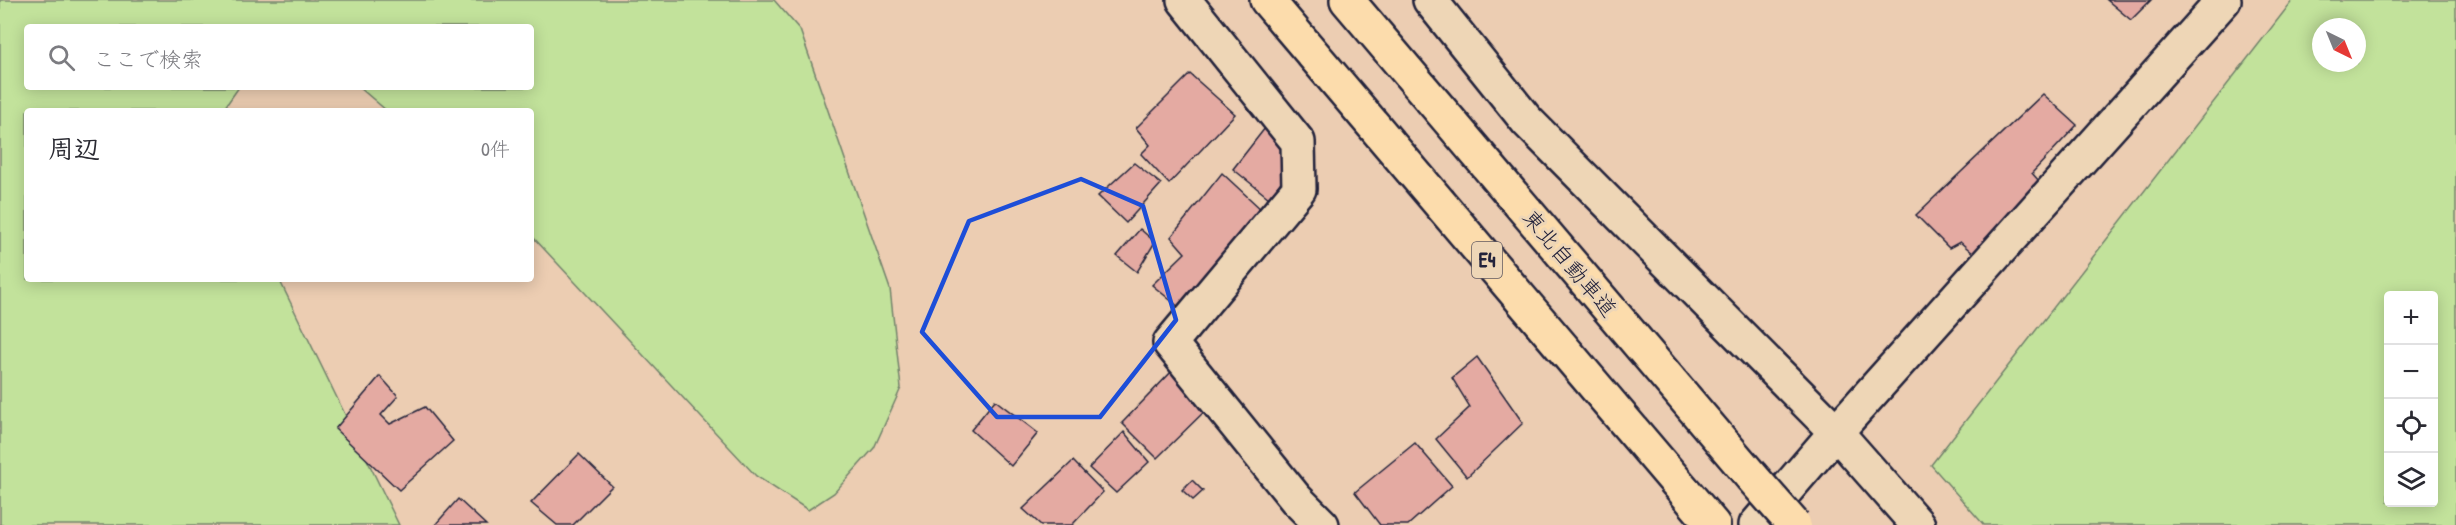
<!DOCTYPE html>
<html lang="ja">
<head>
<meta charset="utf-8">
<style>
	:root { --surface:#fff; --page:#f2f2f3; --text:#2b2b33; --muted:#7c7c81; --line:#e1e1e2 }
	body { margin:0; font-family:"Patrick Hand","Klee One",sans-serif; background:var(--page); color:var(--text) }
	.controls { position:absolute; right:18px; bottom:18px; display:grid; overflow:hidden; border-radius:6px; box-shadow:0 3px 15px #0003 }
	.controls button { width:54px; height:54px; display:grid; place-items:center; padding:0; border:0; border-bottom:2px solid var(--line); background:var(--surface); color:var(--text); font:30px sans-serif }
	.compass { position:absolute; left:2312px; top:18px; width:54px; height:54px; border-radius:50%; background:var(--surface); box-shadow:0 3px 15px #0003; rotate:137deg }
	.list { margin:0; padding:0; list-style:none }
	h2 { display:flex; justify-content:space-between; align-items:center; height:78px; margin:0; padding:0 24px; font-size:26px }
	h2 small { font-size:20px; font-weight:400; color:var(--muted) }
	.icon { flex:none; width:33px; height:33px; fill:none; stroke:currentColor; stroke-width:2; stroke-linecap:round; stroke-linejoin:round }
	.map { position:relative; flex:none; width:2456px; height:525px; overflow:hidden }
	.search { position:absolute; background:var(--surface); box-shadow:0 3px 15px #0003; left:24px; top:24px; width:510px; height:66px; display:flex; align-items:center; gap:15px; box-sizing:border-box; padding:0 21px; border-radius:6px; color:var(--muted); font-size:22px }
	.panel { position:absolute; background:var(--surface); box-shadow:0 3px 15px #0003; left:24px; top:108px; width:510px; height:174px; border-radius:6px }
	.map>svg:first-child { display:block }
</style>
</head>
<body>
<div class="map">
<svg width="2456" height="525" viewBox="0 0 2456 525">
	<rect width="100%" height="100%" fill="#eccdb2"/>
	<filter id="ink" filterUnits="userSpaceOnUse"><feTurbulence type="fractalNoise" baseFrequency=".0167" numOctaves="2"/><feDisplacementMap in="SourceGraphic" scale="12" xChannelSelector="R" yChannelSelector="G"/><feConvolveMatrix kernelMatrix="1 2 1 2 8 2 1 2 1" color-interpolation-filters="sRGB"/></filter>
	<g filter="url(#ink)">
		<g fill="#c2e29b" stroke="#72826b" stroke-width="1.5" fill-rule="evenodd">
			<path d="M0 0H774L800 30 890 289 901 388 874 448 834 493 808 510 756 476 531 235V111H387L359 87H531V27H27V87H239L225 107V111H27V279H279L399 525H0Z"/>
			<path d="M2293 0H2456V525H1984L1931 465ZM2321 27H2357V63H2321ZM2388 296H2434V502H2388Z"/>
		</g>
		<g fill="#e4aaa2" stroke="#22223b" stroke-width="1.5">
			<path d="M2107 0H2151L2131 20Z"/>
			<path d="M1190 74 1235 114 1169 184 1141 154 1150 145 1136 128Z"/>
			<path d="M2043 94 2077 125 2032 173 2039 181 1974 254 1960 242 1949 248 1916 215Z"/>
			<path d="M1265 128 1286 142 1292 167 1269 198 1233 169Z"/>
			<path d="M1134 163 1161 184 1126 223 1098 196Z"/>
			<path d="M1222 173 1263 211 1180 308 1152 285 1185 253 1171 237Z"/>
			<path d="M1140 229 1155 242 1137 272 1117 256Z"/>
			<path d="M1477 357 1523 423 1467 477 1436 439 1470 407 1452 378Z"/>
			<path d="M1177 366 1210 406 1157 458 1122 423Z"/>
			<path d="M380 376 398 396 381 415 390 424 425 407 453 441 399 490 335 429Z"/>
			<path d="M995 400 1038 433 1011 466 971 430Z"/>
			<path d="M1124 432 1149 462 1116 493 1089 468Z"/>
			<path d="M1415 443 1452 486 1408 525H1380L1355 492Z"/>
			<path d="M579 454 612 486 573 525H557L531 503Z"/>
			<path d="M1073 461 1103 492 1072 525H1041L1023 509Z"/>
			<path d="M1192 480 1203 491 1193 500 1182 490Z"/>
			<path d="M458 499 486 525H435Z"/>
		</g>
		<g fill="none" stroke-linecap="round" stroke-linejoin="round">
			<g stroke="#22223b" stroke-width="38">
				<g id="minor">
					<path d="M1184 0 1298 142 1299 189 1170 343 1296 499 1322 525"/>
					<path d="M1430 0 1527 121 1836 432 1918 525"/>
					<path d="M1756 525 1836 432 2224 0"/>
				</g>
			</g>
			<g stroke="#22223b" stroke-width="38">
				<g id="motorway">
					<path d="M1267 0 1713 525"/>
					<path d="M1347 0 1751 476"/>
				</g>
			</g>
			<use href="#minor" stroke="#eed6b6" stroke-width="33"/>
			<use href="#motorway" stroke="#fcdcac" stroke-width="33"/>
			<g stroke="#22223b" stroke-width="38" stroke-linecap="butt">
				<path id="motorway-bridge" d="M1751 476 1794 525"/>
			</g>
			<use href="#motorway-bridge" stroke="#fcdcac" stroke-width="33"/>
		</g>
	</g>
	<path fill="none" stroke="#1d4ed8" stroke-width="4.5" stroke-linejoin="round" d="M1081 179 1143 206 1176 320 1100 417H997L922 332 969 221Z"/>
	<g text-anchor="middle" stroke-width="6" stroke-linejoin="round" paint-order="stroke">
		<rect fill="#eed6b6" stroke="#5f5860" stroke-width="1.5" x="1472" y="242" width="30" height="36" rx="4.5"/>
		<g font-size="21" font-weight="bold" fill="#22223b">
			<text x="1487" y="267">E4</text>
		</g>
		<g font-size="22" fill="#22223b" stroke="#eed6b6">
			<text transform="translate(1570 263) rotate(50)" y="8">東北自動車道</text>
		</g>
	</g>
</svg>
<div class="controls">
<button>+</button>
<button>−</button>
<button><svg class="icon" aria-label="locate" viewBox="0 0 24 24"><circle cx="12" cy="12" r="6"/><path d="M12 2v4M12 18v4M2 12h4M18 12h4"/></svg></button>
<button><svg class="icon" aria-label="layers" viewBox="0 0 24 24"><path d="M12 4l9 5-9 5-9-5zM3 14l9 5 9-5"/></svg></button>
</div>
<svg class="compass" viewBox="-18 -18 36 36"><path d="M0-13l5 13h-10z" fill="#e53935"/><path d="M0 13l5-13h-10z" fill="#7c7c81"/></svg>
<div class="search"><svg class="icon" aria-label="search" viewBox="0 0 24 24"><circle cx="10" cy="10" r="6"/><path d="M15 15l6 6"/></svg>ここで検索</div>
<section class="panel">
<h2>周辺<small>0件</small></h2>
<ul class="list">
</ul>
</section>
</div>
</body>
</html>
